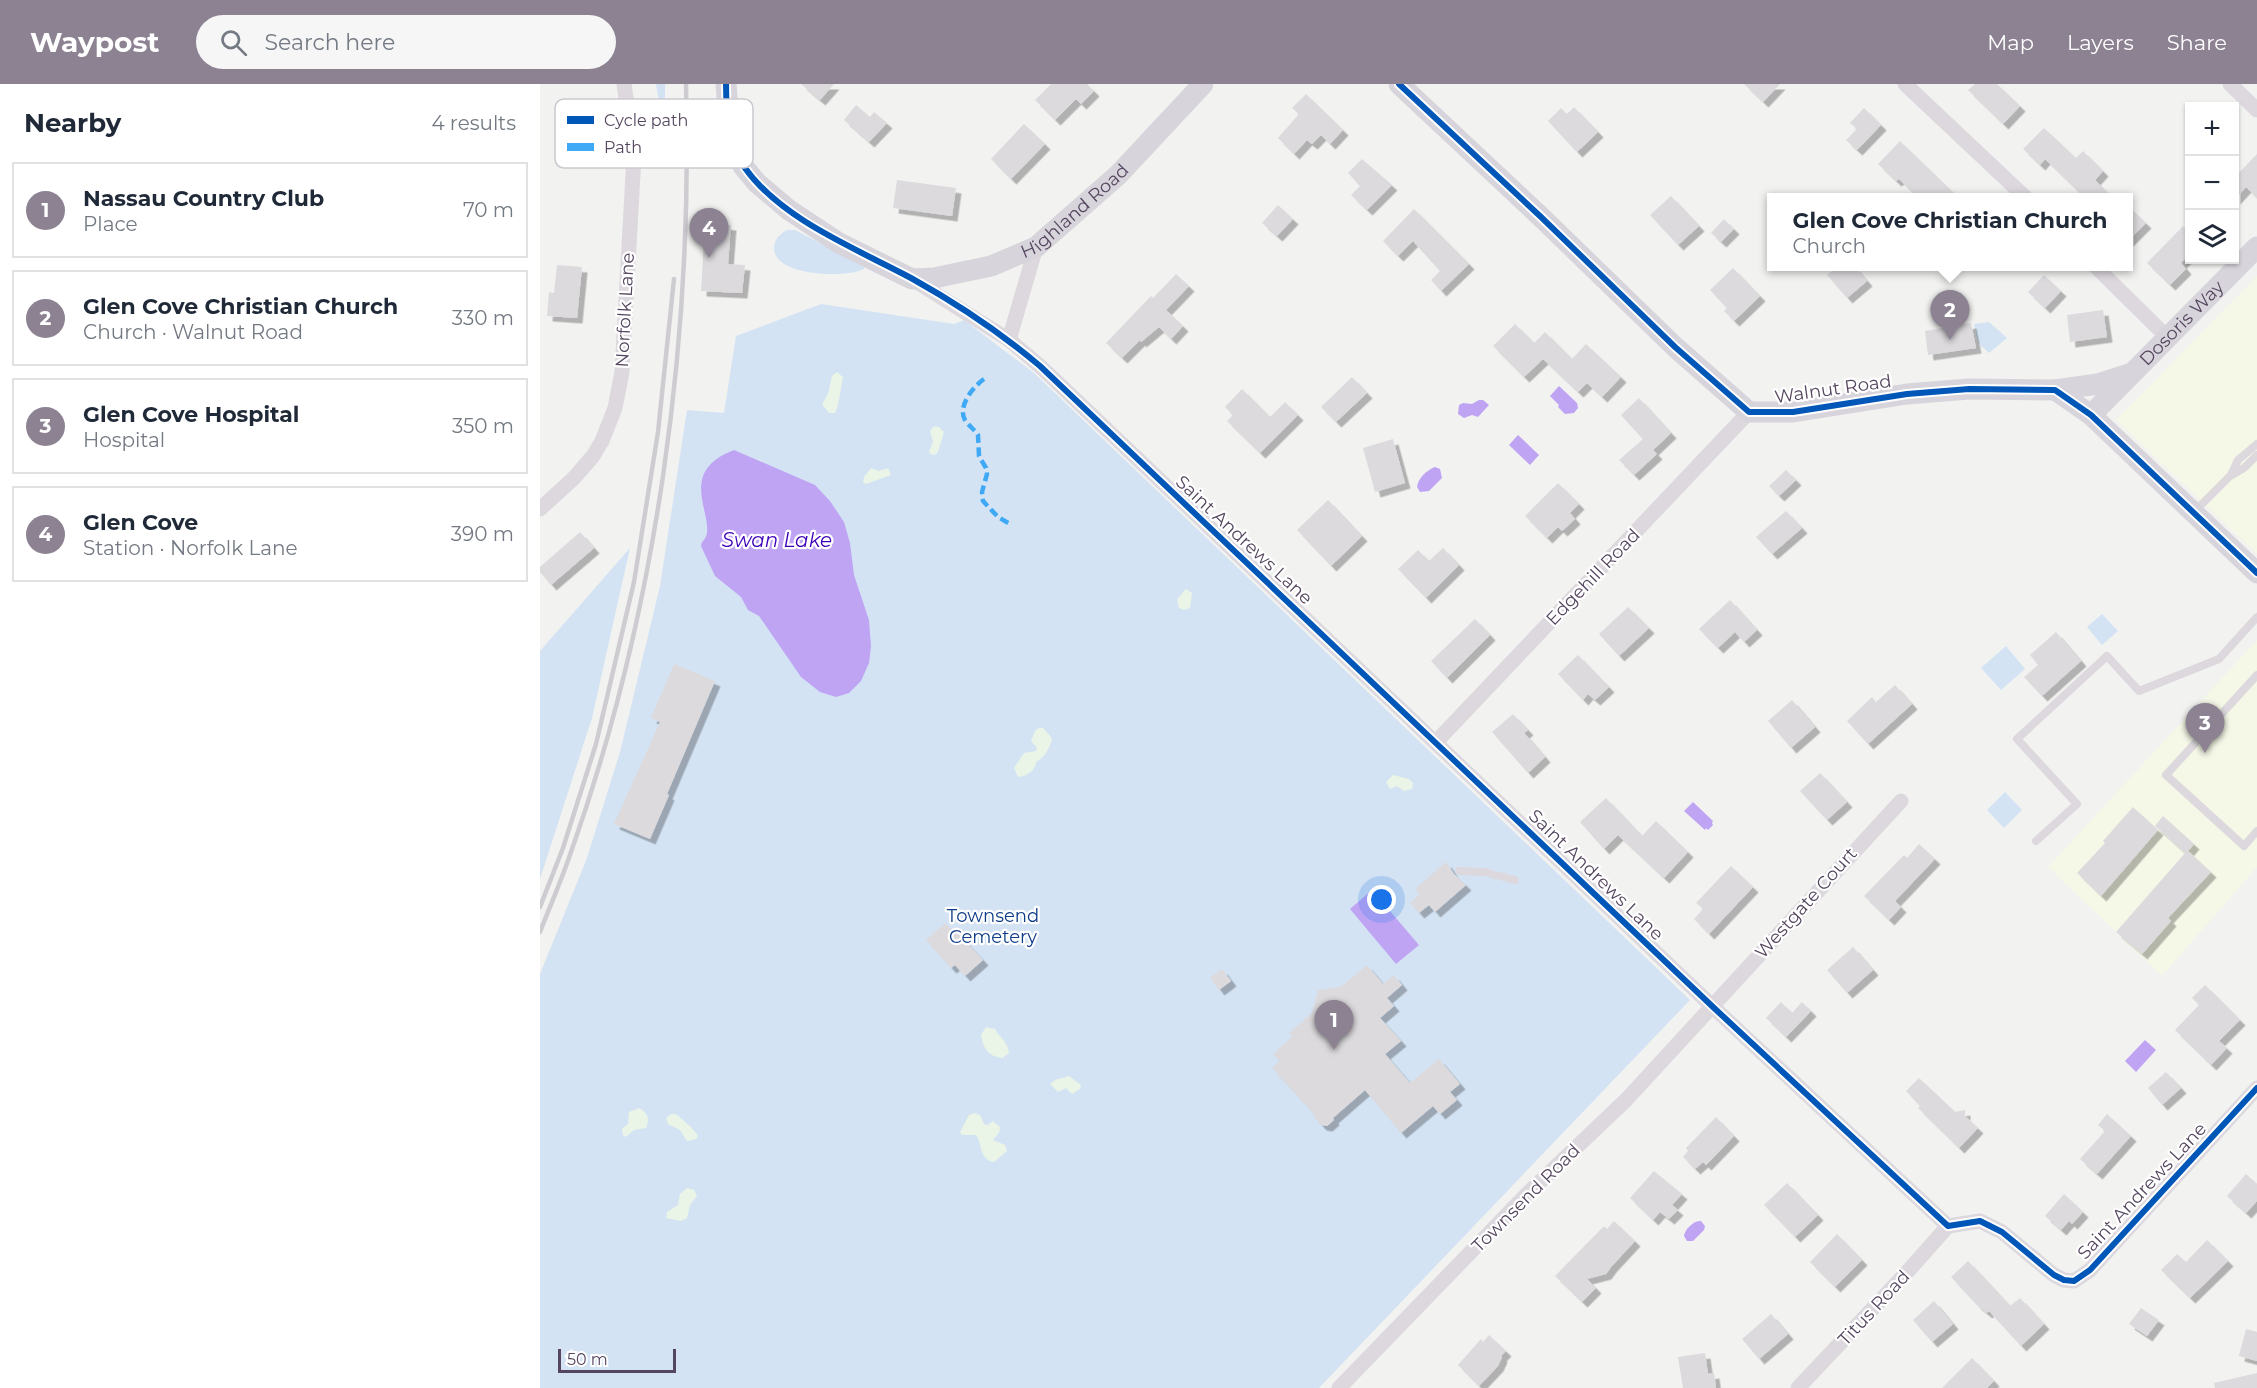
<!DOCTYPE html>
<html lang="en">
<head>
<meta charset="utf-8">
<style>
	:root { --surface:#fff; --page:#f6f6f7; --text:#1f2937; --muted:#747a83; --line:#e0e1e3; --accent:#8c8292 }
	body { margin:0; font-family:Montserrat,sans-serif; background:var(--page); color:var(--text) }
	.controls { position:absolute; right:18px; top:18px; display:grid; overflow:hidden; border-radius:0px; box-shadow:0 2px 4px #0004 }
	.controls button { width:54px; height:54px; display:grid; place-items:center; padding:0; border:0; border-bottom:2px solid var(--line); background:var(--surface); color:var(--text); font:30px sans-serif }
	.scale { position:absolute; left:18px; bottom:15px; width:118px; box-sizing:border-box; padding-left:6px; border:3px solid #55465f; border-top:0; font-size:16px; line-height:21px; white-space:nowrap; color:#55465f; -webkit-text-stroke:4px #fff; paint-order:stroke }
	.you { position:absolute; left:842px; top:816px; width:21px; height:21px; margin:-15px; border:4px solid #fff; border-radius:50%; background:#1a73e8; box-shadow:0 0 0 9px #1a73e833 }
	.badge { display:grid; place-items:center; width:39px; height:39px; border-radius:50%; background:var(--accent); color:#fff; font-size:20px; font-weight:700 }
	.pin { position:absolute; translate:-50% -50px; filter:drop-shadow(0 2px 3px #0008) }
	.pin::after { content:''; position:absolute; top:32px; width:21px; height:18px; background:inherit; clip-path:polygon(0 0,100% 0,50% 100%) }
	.popup { position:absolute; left:1227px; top:109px; width:366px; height:78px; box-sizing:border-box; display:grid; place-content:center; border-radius:0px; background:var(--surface); filter:drop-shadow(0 2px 4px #0005); font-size:20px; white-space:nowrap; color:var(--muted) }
	.popup b { font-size:22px; color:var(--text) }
	.popup::after { content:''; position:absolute; left:50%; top:100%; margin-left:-12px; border:12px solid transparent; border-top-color:var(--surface) }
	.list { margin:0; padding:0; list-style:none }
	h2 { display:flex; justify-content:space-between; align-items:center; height:78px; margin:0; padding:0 24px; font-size:26px }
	h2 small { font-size:20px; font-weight:400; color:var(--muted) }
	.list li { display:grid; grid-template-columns:39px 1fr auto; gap:18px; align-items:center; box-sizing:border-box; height:96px; margin:0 12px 12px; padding:0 12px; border:2px solid var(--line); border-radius:0px }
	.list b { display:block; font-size:22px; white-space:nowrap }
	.list p { margin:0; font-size:20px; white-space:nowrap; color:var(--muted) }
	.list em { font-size:20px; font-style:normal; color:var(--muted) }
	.icon { flex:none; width:33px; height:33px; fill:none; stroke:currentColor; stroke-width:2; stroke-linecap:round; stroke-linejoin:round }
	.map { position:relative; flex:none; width:1717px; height:1304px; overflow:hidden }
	header { display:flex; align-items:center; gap:36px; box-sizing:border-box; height:84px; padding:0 30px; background:var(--accent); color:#fff }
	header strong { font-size:28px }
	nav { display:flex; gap:33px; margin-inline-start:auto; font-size:21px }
	.search { width:420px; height:54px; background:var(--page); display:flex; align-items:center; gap:15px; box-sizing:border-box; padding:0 21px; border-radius:33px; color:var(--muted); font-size:22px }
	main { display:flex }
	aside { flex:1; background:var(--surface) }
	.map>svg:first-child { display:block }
</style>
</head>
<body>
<header>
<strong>Waypost</strong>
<div class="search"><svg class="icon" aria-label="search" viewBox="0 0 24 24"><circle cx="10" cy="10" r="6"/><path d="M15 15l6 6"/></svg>Search here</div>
<nav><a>Map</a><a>Layers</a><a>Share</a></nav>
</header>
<main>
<aside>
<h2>Nearby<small>4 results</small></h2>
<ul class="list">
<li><span class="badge">1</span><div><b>Nassau Country Club</b><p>Place</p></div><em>70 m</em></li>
<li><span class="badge">2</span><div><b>Glen Cove Christian Church</b><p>Church · Walnut Road</p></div><em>330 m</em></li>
<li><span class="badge">3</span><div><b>Glen Cove Hospital</b><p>Hospital</p></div><em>350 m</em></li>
<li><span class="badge">4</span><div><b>Glen Cove</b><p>Station · Norfolk Lane</p></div><em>390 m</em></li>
</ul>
</aside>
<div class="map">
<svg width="1717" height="1304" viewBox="0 0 1717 1304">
	<defs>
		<filter id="shadow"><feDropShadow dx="5.5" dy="5.5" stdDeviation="0" flood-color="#0004"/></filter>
	</defs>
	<rect width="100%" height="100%" fill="#f2f2f1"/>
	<g fill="#f5f8e7">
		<path d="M1717 192V470L1576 336Z"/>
		<path d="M1717 556V783L1622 892 1508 783Z"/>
	</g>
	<g fill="#d3e3f3">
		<path d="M116 0H125V53Z"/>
		<path d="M247 146H255L324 182V185C307 194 236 193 234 165 234 155 240 150 247 146Z"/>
		<path d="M281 220 414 240 424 236 494 289 1150 916 779 1304H0V890L47 774 80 668 120 502 147 326 184 329 196 252Z"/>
		<path d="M1449 238 1467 254 1449 269 1438 259 1434 240Z"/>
		<path d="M90 464 52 634 0 795V567Z"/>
		<path d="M1562 530 1578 547 1562 561 1547 543Z"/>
		<path d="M1466 562 1485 585 1461 606 1441 584Z"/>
		<path d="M1465 708 1482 726 1464 744 1447 726Z"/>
	</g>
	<g fill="#eaf4e7">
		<path d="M297 288 303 293C301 302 299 323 295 329H289L282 320 288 310 292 292Z"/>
		<path d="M394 342 399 343 404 348 398 368 395 371 390 370 389 367 393 358 390 347Z"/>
		<path d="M331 384 339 387 348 384 351 391 326 400 323 398 324 393Z"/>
		<path d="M646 505 652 509 650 524 644 526 639 524 637 515Z"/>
		<path d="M499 644H503L512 654C511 662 504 675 496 678 495 687 487 692 478 693L474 684 484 669 496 667 497 664 491 657 495 647Z"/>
		<path d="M853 691 869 695 873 699 872 705 864 707 857 702 850 705 846 698Z"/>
		<path d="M446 943 455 945C460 954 468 958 469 969L463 974C449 973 443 965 441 951Z"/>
		<path d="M529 992 541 1001 540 1005 532 1010 526 1004 518 1008 510 1000 515 996Z"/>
		<path d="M99 1024C108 1028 110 1036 106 1044L94 1046 86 1053 83 1051 82 1045 88 1040 89 1028Z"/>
		<path d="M434 1029 440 1031 444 1040 447 1041 453 1037 460 1043 459 1049 453 1056 465 1061 467 1067 454 1078C439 1076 443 1061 436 1051H422L420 1048 429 1031Z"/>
		<path d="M131 1030H136C140 1033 157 1048 158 1052L156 1055 147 1057 140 1046 128 1040 126 1034Z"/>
		<path d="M147 1104 154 1106 157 1112 150 1121 147 1134 141 1137 126 1134 127 1128 138 1121 140 1110Z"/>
	</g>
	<g fill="#bfa4f4">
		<path d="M1019 302 1037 319 1038 324 1034 329 1025 330 1018 323 1019 321 1010 312Z"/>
		<path d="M939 316H943L949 321 938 333 932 331 924 334 918 330 919 321 923 319 932 320Z"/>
		<path d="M978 351 999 371 990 381 969 361Z"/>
		<path d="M194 366 275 401 290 417 304 438 310 459 314 491 329 536 331 562 329 579 321 597 309 609 296 613 280 608 261 593 219 532 208 526 201 513 175 492 161 462 162 458C183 440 130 390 194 366Z"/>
		<path d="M895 383 900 385 902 394 889 407 880 408 877 403C878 394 887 386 895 383Z"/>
		<path d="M1153 718 1173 737 1172 739 1173 741 1168 746 1166 744 1165 746 1144 727Z"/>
		<path d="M832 806 879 861 856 880 810 825Z"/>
		<path d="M1605 956 1616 966 1596 988 1585 977Z"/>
		<path d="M1161 1137 1165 1142 1164 1146 1153 1157H1147L1144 1152C1145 1145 1153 1137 1161 1137Z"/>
	</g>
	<g fill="#dcdadd" filter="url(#shadow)">
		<path d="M261 0H294L280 16Z"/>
		<path d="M511 0H547L554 7 541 20 536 15 515 36 495 16Z"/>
		<path d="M1204 0H1240L1223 18Z"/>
		<path d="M1435 0H1457L1480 22 1463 40 1428 6Z"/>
		<path d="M766 10 803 46 790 60 781 51 772 60 767 56 754 70 738 54 759 30 752 24Z"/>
		<path d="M316 21 330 33 334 28 347 39 329 58 304 36Z"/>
		<path d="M1034 23 1058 48 1037 68 1008 37 1021 24 1027 30Z"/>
		<path d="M1324 24 1341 41 1317 66 1306 56 1317 45 1310 39Z"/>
		<path d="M484 40 505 60 471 95 451 75Z"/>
		<path d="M1504 44 1536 74 1543 67 1563 87 1555 96 1573 114H1545L1505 75 1500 81 1483 65Z"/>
		<path d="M1360 57 1395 91 1419 114H1378L1359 95 1356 97 1338 80Z"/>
		<path d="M1717 70V114L1706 103 1695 115V93Z"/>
		<path d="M822 75 852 101 827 126 811 111 820 102 808 89Z"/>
		<path d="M357 96 416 104 412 132 353 124Z"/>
		<path d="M1131 112 1159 142 1138 161 1110 131Z"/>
		<path d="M738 121 753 135 737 152 722 139Z"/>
		<path d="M1588 122 1606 139 1588 157Z"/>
		<path d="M874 125 929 180 901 207 891 196 900 187 873 157 858 172 843 157Z"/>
		<path d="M1184 135 1194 145 1181 158 1171 149Z"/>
		<path d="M165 139 191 141 188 180 205 181 202 209 161 207Z"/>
		<path d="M1643 142 1650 148V170L1641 179 1646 185 1630 201 1607 179Z"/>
		<path d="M17 181 42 183 37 234 7 232 9 208 14 209Z"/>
		<path d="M1297 183H1315L1327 197 1307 214 1287 191Z"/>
		<path d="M1193 184 1220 212 1194 237 1184 227 1187 224 1170 206Z"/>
		<path d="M636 190 649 202 626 226 643 242 631 255 619 243 601 258 600 256 582 274 566 259 611 212 613 214Z"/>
		<path d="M1504 191 1521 207 1505 224 1488 208Z"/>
		<path d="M1563 226 1567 253 1530 258 1527 231Z"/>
		<path d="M1431 239 1436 264 1388 271 1385 247Z"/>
		<path d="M975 240 994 259 1005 248 1032 275 1046 260 1081 293 1062 313 1047 299 1038 308 1003 275 984 293 953 262Z"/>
		<path d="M812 293 827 309 796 338 781 323Z"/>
		<path d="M702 305 730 333 745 318 758 331 720 369 687 337 693 331 685 323Z"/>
		<path d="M1099 314 1131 349 1113 366 1117 370 1094 391 1079 376 1103 355 1081 331Z"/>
		<path d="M853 355 865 399 835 408 823 364Z"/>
		<path d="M1246 386 1256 396 1239 412 1229 402Z"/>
		<path d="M1018 399 1039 420 1030 429 1035 435 1022 447 1018 443 1007 454 985 432Z"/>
		<path d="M788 416 822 452 791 482 757 446Z"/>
		<path d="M1246 427 1262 444 1232 470 1216 453Z"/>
		<path d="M40 448 54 464 11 501 0 488V483Z"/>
		<path d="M903 464 919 481 886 514 858 485 878 466 889 477Z"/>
		<path d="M1190 516 1217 546 1204 558 1195 548 1178 564 1159 545Z"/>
		<path d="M1088 523 1109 544 1079 572 1059 550Z"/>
		<path d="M935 535 950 551 907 594 891 577Z"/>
		<path d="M1516 548 1541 577 1502 612 1484 593 1498 581 1490 571Z"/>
		<path d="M1038 571 1069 603 1055 616 1048 610 1043 616 1018 590Z"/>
		<path d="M134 580 175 597 127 710 129 711 110 755 74 740 120 638 111 634Z"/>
		<path d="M1355 601 1372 620 1328 660 1307 637 1332 613 1336 618Z"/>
		<path d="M1252 616 1275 643 1251 664 1228 637Z"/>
		<path d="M973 630 988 646 984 649 1005 673 988 689 952 648Z"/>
		<path d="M1280 689 1307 718 1287 736 1260 707Z"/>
		<path d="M1066 714 1102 752 1116 737 1148 768 1124 794 1078 751 1064 765 1040 738Z"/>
		<path d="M1593 723 1618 746 1561 812 1537 789 1565 759 1563 757Z"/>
		<path d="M1623 732 1654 760 1648 767 1671 788 1628 834 1631 837 1602 870 1576 848 1645 769 1615 742Z"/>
		<path d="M1379 760 1395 775 1355 817 1361 823 1349 836 1324 812 1364 771 1367 774Z"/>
		<path d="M906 778 914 790 926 801 895 828 889 821 879 829 870 819 880 810 875 805Z"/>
		<path d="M1191 782 1213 803 1169 850 1154 835 1163 825 1156 819Z"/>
		<path d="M405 839 414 848 415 846 443 876 425 892 415 881 411 884 386 856Z"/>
		<path d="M1313 863 1333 886 1307 909 1287 886Z"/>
		<path d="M827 881 843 900 854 891 862 901 847 914 854 922 840 934 861 957 845 970 870 999 899 975 920 1000 910 1008 917 1016 900 1030 893 1022 861 1049 825 1006 793 1034 794 1036 787 1042 781 1041 773 1032 774 1030 732 984 740 977 733 970 752 953 749 949 772 929 778 906 801 903Z"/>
		<path d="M682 885 691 897 679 906 670 894Z"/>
		<path d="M1665 901 1700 936 1679 957 1687 964 1671 981 1635 946 1659 921 1652 914Z"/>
		<path d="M1241 918 1252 929 1262 918 1271 927 1246 953 1226 934Z"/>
		<path d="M1626 988 1641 1004 1622 1021 1608 1004Z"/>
		<path d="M1379 994 1415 1028 1425 1026V1032L1438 1044 1419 1064 1378 1024 1380 1022 1366 1007Z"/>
		<path d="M1567 1030 1591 1052 1557 1090 1540 1075 1565 1047 1558 1041Z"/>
		<path d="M1176 1033 1194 1052 1166 1081 1163 1078 1155 1085 1143 1073 1148 1067 1146 1064Z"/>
		<path d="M1114 1087 1142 1110 1132 1121 1138 1126 1129 1135 1120 1128 1113 1136 1090 1114Z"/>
		<path d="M1706 1090 1717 1100V1117L1706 1129 1687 1112Z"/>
		<path d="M1247 1099 1278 1131 1255 1153 1224 1121Z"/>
		<path d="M1524 1110 1543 1128 1532 1140 1529 1137 1521 1146 1505 1132Z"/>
		<path d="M1074 1137 1095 1157 1071 1183 1066 1190 1047 1195 1056 1204 1042 1218 1015 1192 1064 1142 1067 1145Z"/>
		<path d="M1297 1150 1322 1176 1295 1203 1270 1178Z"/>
		<path d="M1667 1156 1688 1177 1650 1214 1621 1186 1637 1170 1646 1178Z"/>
		<path d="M1428 1177 1470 1222 1480 1214 1504 1240 1481 1262 1449 1227 1447 1229 1437 1221 1411 1193Z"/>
		<path d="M1394 1217 1413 1240 1392 1258 1373 1236Z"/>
		<path d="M1601 1224 1619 1236 1607 1252 1589 1240Z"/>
		<path d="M1231 1230 1248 1250 1219 1275 1202 1255Z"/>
		<path d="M1706 1245 1717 1248V1277L1699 1272Z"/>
		<path d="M949 1251 966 1267 961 1272 962 1273 958 1282 939 1302 918 1281 941 1255 943 1258Z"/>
		<path d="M1165 1269 1168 1290 1174 1289 1176 1304H1143L1138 1273Z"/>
		<path d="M1432 1274 1454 1297 1447 1304H1402Z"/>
		<path d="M1717 1289V1304H1675L1674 1299Z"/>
	</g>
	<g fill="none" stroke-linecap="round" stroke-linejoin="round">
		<g stroke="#dcd8dd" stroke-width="8">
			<path d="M1691 391 1698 376 1717 360"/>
			<path d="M1655 427 1690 392 1704 384 1717 371"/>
			<path d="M1717 591 1626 691 1704 762 1717 747"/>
			<path d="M1496 757 1537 720 1477 655 1567 572 1599 607 1679 575 1717 533"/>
			<path d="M919 787 944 788 975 796"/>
		</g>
		<g stroke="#dcd8dd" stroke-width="15">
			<path d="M1365 0 1485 113"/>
			<path d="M1690 0 1717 26"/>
			<path d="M1555 182 1627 253"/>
			<path d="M372 195 469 256 500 282 1173 923 1408 1142 1440 1137 1462 1148 1514 1191 1524 1196 1534 1197 1550 1186 1717 1004"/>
			<path d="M469 256 496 163"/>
			<path d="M0 425 34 394 53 372 62 357 75 324 82 288 94 72 84 0"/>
			<path d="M896 658 1209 328"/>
			<path d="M799 1304 986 1111 1086 1016 1361 717"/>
			<path d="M1258 1304 1369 1186 1408 1142"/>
		</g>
		<g stroke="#d8d4db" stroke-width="21">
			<path id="s1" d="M186 0 189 38 196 66 203 82 217 99 249 126 299 159 372 195 394 194 451 182 496 163 578 91 663 0"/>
			<path d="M859 0 1001 133 1135 263 1209 328H1253L1367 310 1429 305 1515 306 1551 331 1717 489"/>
			<path d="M1515 306 1558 300 1589 290"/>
			<path id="s2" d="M1551 331 1717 163"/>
		</g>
		<g stroke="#cfccd1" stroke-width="4.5">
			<path d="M0 823 23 764 56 660 94 498 118 348 134 195"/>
			<path d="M0 848C10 822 22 795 31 768 117 526 153 256 146 0"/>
		</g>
		<path stroke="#3fa9f5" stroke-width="4.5" stroke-dasharray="9 4.5" stroke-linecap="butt" d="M444 295C434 302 417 322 425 336 428 341 435 346 438 351L439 372 446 384 447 390 442 408 443 417 458 433 470 440"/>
		<g stroke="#fff" stroke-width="10">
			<g id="cycleway">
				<path d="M186 0C186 27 189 61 205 84 242 136 317 165 371 194 416 219 461 249 500 282L1173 923 1408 1142 1440 1137 1462 1148 1514 1191 1524 1196 1534 1197 1550 1186 1717 1004"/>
				<path d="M859 0 1001 133 1135 263 1209 328H1253L1367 310 1429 305 1515 306 1551 331 1717 489"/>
			</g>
		</g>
		<use href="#cycleway" stroke="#0057b8" stroke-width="6"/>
	</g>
	<g text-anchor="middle" stroke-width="4.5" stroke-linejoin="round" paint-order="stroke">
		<g font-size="18" fill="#55465f" stroke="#fff">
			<text dy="6" stroke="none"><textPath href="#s1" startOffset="471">Highland Road</textPath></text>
			<text transform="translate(85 226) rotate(-87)" y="6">Norfolk Lane</text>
			<text dy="6" stroke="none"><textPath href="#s2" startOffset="129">Dosoris Way</textPath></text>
			<text transform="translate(1293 305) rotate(-8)" y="6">Walnut Road</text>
			<text transform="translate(704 456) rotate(43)" y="6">Saint Andrews Lane</text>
			<text transform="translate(1053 493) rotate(-46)" y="6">Edgehill Road</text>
			<text transform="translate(1056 791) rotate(44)" y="6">Saint Andrews Lane</text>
			<text transform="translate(1266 819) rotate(-48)" y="6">Westgate Court</text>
			<text transform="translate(1602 1107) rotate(-47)" y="6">Saint Andrews Lane</text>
			<text transform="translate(986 1114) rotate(-45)" y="6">Townsend Road</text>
			<text transform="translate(1334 1224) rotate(-47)" y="6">Titus Road</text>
		</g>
		<g font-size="18" fill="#0e3c89" stroke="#fff">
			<text x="453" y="838">Townsend<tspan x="453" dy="21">Cemetery</tspan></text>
		</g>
		<g font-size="20" font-style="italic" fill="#3e00b8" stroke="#fff">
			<text x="237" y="463">Swan Lake</text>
		</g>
	</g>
	<rect x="15" y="15" width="198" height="69" rx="9" fill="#fff" stroke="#ccc8cf" stroke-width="1.5"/>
	<rect x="27" y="32" width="27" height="8" fill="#0057b8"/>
	<rect x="27" y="59" width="27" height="8" fill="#3fa9f5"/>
	<g font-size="16" fill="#55465f">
		<text x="64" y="42">Cycle path</text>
		<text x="64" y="69">Path</text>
	</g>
</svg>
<div class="controls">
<button>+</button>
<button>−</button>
<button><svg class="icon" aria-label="layers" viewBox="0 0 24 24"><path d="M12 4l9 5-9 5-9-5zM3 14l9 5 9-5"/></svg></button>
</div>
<div class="scale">50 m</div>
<div class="you"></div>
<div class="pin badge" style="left:794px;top:966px">1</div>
<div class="pin badge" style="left:1410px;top:256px">2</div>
<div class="popup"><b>Glen Cove Christian Church</b>Church</div>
<div class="pin badge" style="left:1665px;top:669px">3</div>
<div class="pin badge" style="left:169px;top:174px">4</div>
</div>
</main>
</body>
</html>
